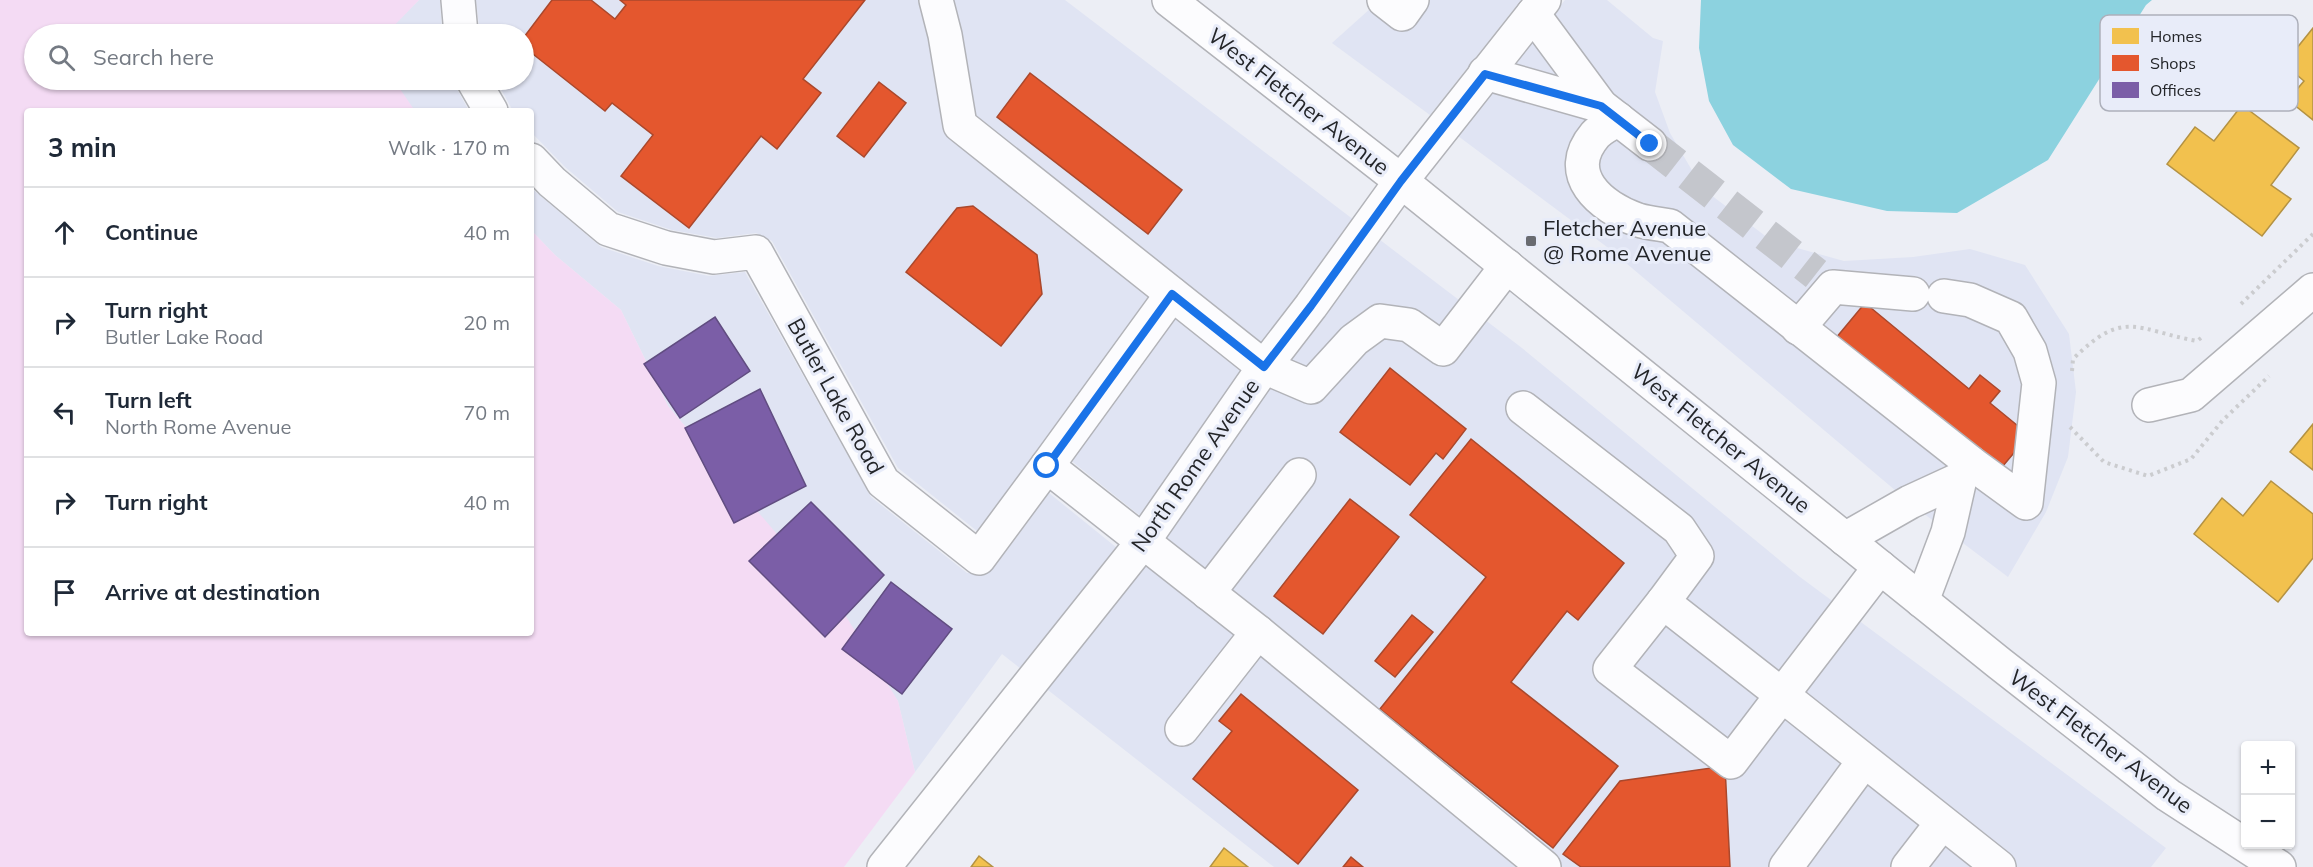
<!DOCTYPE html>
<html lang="en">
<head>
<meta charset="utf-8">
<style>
	:root { --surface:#fff; --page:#f2f2f3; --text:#1f2937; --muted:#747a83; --line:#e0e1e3 }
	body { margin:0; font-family:Mulish,sans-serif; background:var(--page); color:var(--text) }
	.controls { position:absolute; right:18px; bottom:18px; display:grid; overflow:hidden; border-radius:6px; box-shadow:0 2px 4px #0004 }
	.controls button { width:54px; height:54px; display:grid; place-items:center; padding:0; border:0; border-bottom:2px solid var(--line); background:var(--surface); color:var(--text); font:30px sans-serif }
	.stop { position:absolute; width:18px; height:18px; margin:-14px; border:4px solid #1a73e8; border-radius:50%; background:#fff }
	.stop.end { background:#1a73e8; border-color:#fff; box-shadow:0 2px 6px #0008 }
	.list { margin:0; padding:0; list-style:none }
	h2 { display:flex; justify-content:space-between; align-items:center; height:78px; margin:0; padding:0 24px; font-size:26px }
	h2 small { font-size:20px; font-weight:400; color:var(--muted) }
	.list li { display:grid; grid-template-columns:39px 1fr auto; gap:18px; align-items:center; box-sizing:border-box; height:90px; padding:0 24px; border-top:2px solid var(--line) }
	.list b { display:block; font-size:22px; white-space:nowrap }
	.list p { margin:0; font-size:20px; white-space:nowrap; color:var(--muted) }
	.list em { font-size:20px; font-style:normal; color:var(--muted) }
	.icon { flex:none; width:33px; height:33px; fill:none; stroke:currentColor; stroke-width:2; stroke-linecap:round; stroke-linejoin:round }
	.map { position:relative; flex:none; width:2313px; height:867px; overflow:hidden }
	.search { position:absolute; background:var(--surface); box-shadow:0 2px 4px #0004; left:24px; top:24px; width:510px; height:66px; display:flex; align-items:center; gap:15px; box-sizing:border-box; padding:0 21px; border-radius:33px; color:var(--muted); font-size:22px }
	.panel { position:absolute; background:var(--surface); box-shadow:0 2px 4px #0004; left:24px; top:108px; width:510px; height:528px; border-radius:6px }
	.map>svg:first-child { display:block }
</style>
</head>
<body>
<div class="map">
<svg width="2313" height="867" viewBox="0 0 2313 867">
	<rect width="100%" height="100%" fill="#eceef5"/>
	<g fill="#e0e4f3">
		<path d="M419 0H440L442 34H384Z"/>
		<path d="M476 0H1065L1522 348 1800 577 2166 848 2151 867H1274L1002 654 915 772 898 701 719 467 668 406 621 310 555 255 531 230V188L601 247 658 266 709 276 745 272 871 497 967 573 994 568 1049 493 1143 569 1168 538 1059 451 1033 456 977 531 898 468 772 241 756 233 717 238 672 230 618 212 565 167 531 132V111H513L496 80H524V34H480Z"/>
		<path d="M1380 0H1521L1430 115 1332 43Z"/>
		<path d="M1565 0H1607L1653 38 1663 41 1655 92 1670 133 1703 189 1772 241 1844 261 1913 257 1970 249 2025 265 2069 334 2076 392 2068 457 2046 512 2008 577 1915 507 1607 247 1458 136Z"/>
		<path d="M335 80H452L469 111H266Z"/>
	</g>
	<path fill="#f4dbf4" d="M0 0H419L386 34H34V80H394L415 111H27V633H531V230L555 255 621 310 668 406 844 613 898 701 915 772 844 867H0Z"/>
	<path fill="#8cd2df" d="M1701 0H2152L2146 5 2048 160 1957 213 1887 211 1791 189 1733 145 1709 101 1699 48Z"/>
	<g fill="#f2c14e" stroke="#b49243" stroke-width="1.5">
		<path d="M2313 28V120L2288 100 2304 81 2284 64Z"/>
		<path d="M2242 105 2299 148 2271 185 2291 199 2262 236 2167 164 2195 127 2214 141Z"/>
		<path d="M2313 424V470L2290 452Z"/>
		<path d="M2271 481 2313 514V558L2278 602 2194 534 2222 498 2243 516Z"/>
		<path d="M1224 848 1248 867H1210Z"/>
		<path d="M979 856 993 867H971Z"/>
	</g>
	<g fill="#e4572e" stroke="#aa482c" stroke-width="1.5">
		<path d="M552 0H591L615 19 626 5 620 0H865L803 79 821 93 777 149 761 136 689 228 621 176 653 135 612 103 605 111 524 47V37Z"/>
		<path d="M1030 73 1182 190 1148 234 997 117Z"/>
		<path d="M879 82 906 103 864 157 837 136Z"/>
		<path d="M973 206 1037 255 1042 294 1001 346 906 272 957 208Z"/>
		<path d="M1865 303 1969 389 1980 375 2000 391 1990 403 2029 435 1997 473 1836 338Z"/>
		<path d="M1390 368 1466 429 1443 459 1436 453 1410 485 1340 432Z"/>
		<path d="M1471 439 1624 563 1578 620 1567 611 1511 682 1618 766 1553 848 1380 709 1486 577 1410 515Z"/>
		<path d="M1350 499 1399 537 1323 634 1274 596Z"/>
		<path d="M1412 615 1433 632 1395 677 1375 661Z"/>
		<path d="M1241 694 1358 790 1298 864 1193 779 1232 731 1219 721Z"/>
		<path d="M1725 766 1730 867H1581L1563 854 1620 781Z"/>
		<path d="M1351 857 1363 867H1343Z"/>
	</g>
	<g fill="#7b5ea7" stroke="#614d81" stroke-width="1.5">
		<path d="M715 317 750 371 680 418 644 364Z"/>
		<path d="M760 389 806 486 734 523 685 428Z"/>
		<path d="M811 502 884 575 825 637 749 561Z"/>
		<path d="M891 582 952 629 902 694 842 649Z"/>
	</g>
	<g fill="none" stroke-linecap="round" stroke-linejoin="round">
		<path stroke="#c4c6cc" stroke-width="33" stroke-dasharray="33 16" stroke-linecap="butt" d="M1650 144 1816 274"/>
		<g stroke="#b2b3b8" stroke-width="36">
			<g id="minor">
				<path d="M458 0 461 34"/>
				<path d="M936 0 945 35 960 125 1264 367 1311 387 1354 340 1380 321 1409 325 1443 349 1507 266"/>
				<path d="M1384 0 1402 14 1412 0"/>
				<path d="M1533 14 1601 106 1650 144"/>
				<path d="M1485 73 1601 106"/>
				<path d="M473 80 491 111"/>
				<path d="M1618 119C1611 124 1601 128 1595 135 1562 174 1600 207 1638 220 1648 223 1659 224 1670 226L1971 463 2026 503 2039 383 2030 351 2011 318 1970 300 1944 296"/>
				<path d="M531 160 552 182 608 229 666 248 714 257 756 252 883 482 979 558 1047 466 1258 632 1182 729"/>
				<path d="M1798 328 1833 287 1913 294"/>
				<path d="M2149 405 2191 395 2313 290"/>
				<path d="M1523 408 1679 529 1697 556 1663 602 1782 695 1880 567"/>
				<path d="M1047 466 1172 294"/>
				<path d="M1845 539 1910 502 1960 479"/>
				<path d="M1208 593 1299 475"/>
				<path d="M1922 601 1948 532 1960 479 1971 463"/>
				<path d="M1663 602 1610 669 1731 762 1782 695 1999 867"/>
				<path d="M1258 632 1544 867"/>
				<path d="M884 867 1142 543 1264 367 1311 306 1401 181 1544 0"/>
				<path d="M1786 867 1864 761"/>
				<path d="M1908 867 1942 823"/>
			</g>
		</g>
		<g stroke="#b2b3b8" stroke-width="36">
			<path id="major" d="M1169 0 1401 181 1999 663 2168 795 2279 867"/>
		</g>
		<g stroke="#cbcccf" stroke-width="4" stroke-dasharray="3 4.5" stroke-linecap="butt">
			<path d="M2241 304 2313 234"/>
			<path d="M2072 371 2073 359C2124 308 2136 330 2197 341L2201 338"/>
			<path d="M2070 427 2104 462 2148 476 2191 459 2223 420 2269 376"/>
		</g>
		<use href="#minor" stroke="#fcfcfe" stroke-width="33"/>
		<use href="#major" stroke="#fcfcfe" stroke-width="33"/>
	</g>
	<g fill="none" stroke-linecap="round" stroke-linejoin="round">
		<path stroke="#1a73e8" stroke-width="8" d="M1047 466 1172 294 1264 367 1311 306 1401 181 1485 74 1601 106 1650 144"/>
	</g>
	<rect fill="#696b70" stroke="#e8ecf9" stroke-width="2" x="1525" y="235" width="12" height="12" rx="3"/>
	<g text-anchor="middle" stroke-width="6" stroke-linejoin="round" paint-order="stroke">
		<g font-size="22" fill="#232529" stroke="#e8ecf9">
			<text transform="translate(1299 101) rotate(38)" y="8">West Fletcher Avenue</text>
			<text transform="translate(836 396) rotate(61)" y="8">Butler Lake Road</text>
			<text transform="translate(1721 438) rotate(39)" y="8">West Fletcher Avenue</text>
			<text transform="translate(1195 465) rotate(-55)" y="8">North Rome Avenue</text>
			<text transform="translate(2101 741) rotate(37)" y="8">West Fletcher Avenue</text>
		</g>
		<g font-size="22" fill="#232529" stroke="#e8ecf9" text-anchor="start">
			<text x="1543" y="236">Fletcher Avenue<tspan x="1543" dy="25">@ Rome Avenue</tspan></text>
		</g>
	</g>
	<rect x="2100" y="15" width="198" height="96" rx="9" fill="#e8ecf9" stroke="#adb0bb" stroke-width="1.5"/>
	<rect x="2112" y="28" width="27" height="16" fill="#f2c14e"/>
	<rect x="2112" y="55" width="27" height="16" fill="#e4572e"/>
	<rect x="2112" y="82" width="27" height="16" fill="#7b5ea7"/>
	<g font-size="16" fill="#232529">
		<text x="2150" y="42">Homes</text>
		<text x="2150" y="69">Shops</text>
		<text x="2150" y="96">Offices</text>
	</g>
</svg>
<div class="controls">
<button>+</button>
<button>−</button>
</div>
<div class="stop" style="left:1047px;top:466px"></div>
<div class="stop end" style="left:1650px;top:144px"></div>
<div class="search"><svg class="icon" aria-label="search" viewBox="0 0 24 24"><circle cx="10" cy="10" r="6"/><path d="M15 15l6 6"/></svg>Search here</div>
<section class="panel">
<h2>3 min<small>Walk · 170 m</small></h2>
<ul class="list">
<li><svg class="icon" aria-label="ahead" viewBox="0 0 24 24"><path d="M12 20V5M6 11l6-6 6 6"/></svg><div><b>Continue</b></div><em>40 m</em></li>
<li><svg class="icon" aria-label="right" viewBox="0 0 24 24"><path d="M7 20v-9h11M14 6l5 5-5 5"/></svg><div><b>Turn right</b><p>Butler Lake Road</p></div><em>20 m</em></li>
<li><svg class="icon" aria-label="left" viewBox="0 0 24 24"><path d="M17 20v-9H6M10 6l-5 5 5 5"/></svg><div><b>Turn left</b><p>North Rome Avenue</p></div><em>70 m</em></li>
<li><svg class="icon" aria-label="right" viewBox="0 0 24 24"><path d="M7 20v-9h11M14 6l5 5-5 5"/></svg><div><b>Turn right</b></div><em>40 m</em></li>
<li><svg class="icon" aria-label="arrive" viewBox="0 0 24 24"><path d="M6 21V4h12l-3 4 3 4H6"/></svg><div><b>Arrive at destination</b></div></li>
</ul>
</section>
</div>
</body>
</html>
